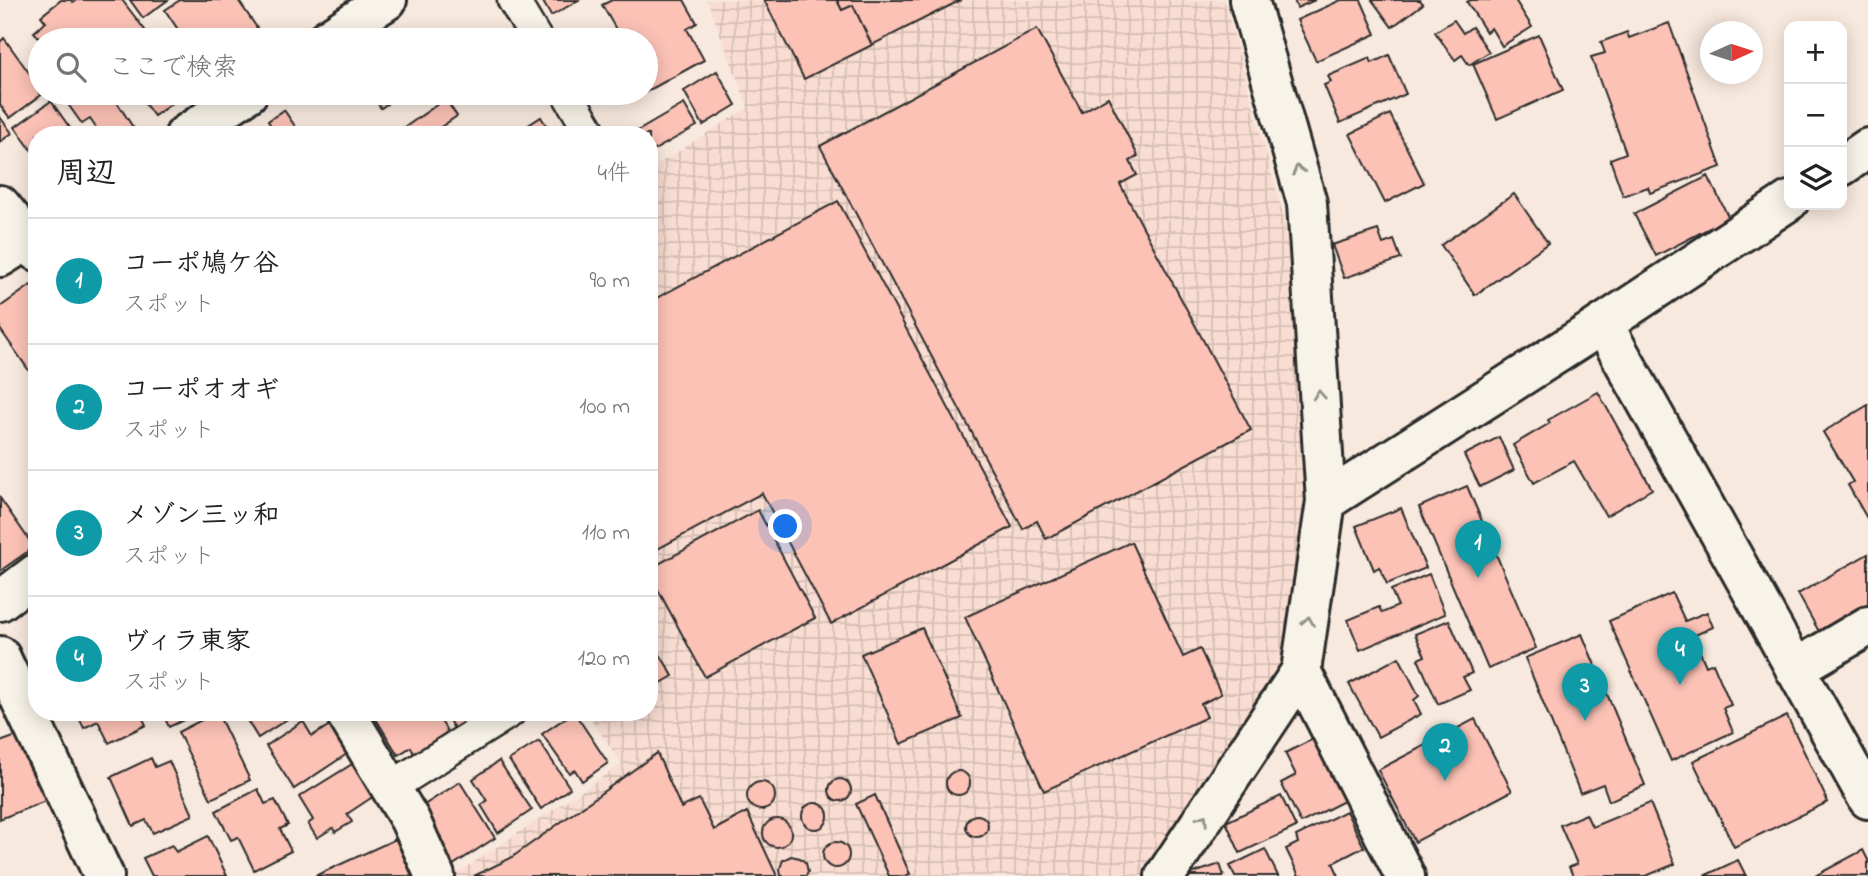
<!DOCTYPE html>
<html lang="ja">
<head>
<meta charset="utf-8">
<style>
	:root { --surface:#fff; --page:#f6f6f6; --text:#222; --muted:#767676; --line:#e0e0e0; --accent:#c8321e }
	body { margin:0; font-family:"Indie Flower","Klee One",sans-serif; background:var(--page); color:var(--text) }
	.controls { position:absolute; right:21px; top:21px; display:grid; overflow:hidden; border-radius:14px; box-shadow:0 4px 18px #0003 }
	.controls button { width:63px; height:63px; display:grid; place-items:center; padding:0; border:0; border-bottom:2px solid var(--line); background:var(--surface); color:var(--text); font:35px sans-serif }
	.compass { position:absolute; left:1700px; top:21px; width:63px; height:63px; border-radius:50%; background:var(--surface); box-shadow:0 4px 18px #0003; rotate:87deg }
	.you { position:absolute; left:786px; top:527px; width:24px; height:24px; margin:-18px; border:5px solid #fff; border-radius:50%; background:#1a73e8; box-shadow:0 0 0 10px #1a73e833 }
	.badge { display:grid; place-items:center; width:46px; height:46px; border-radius:50%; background:var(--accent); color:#fff; font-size:23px; font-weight:700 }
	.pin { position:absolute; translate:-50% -58px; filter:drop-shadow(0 2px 4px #0008) }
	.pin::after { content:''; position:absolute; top:37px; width:24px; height:21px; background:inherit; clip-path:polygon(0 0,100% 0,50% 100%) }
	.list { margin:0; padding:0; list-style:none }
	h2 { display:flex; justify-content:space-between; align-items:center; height:91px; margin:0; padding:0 28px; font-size:30px }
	h2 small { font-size:23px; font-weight:400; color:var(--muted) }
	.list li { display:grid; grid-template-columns:46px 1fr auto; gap:21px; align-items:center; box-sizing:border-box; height:126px; padding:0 28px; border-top:2px solid var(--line) }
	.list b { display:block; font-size:26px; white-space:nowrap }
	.list p { margin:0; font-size:23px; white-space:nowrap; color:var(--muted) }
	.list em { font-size:23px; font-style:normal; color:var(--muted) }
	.icon { flex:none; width:38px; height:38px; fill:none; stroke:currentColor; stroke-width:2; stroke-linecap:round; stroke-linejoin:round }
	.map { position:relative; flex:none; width:1868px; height:876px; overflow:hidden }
	.search { position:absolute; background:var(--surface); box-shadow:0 4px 18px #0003; left:28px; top:28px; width:630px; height:77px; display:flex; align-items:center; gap:18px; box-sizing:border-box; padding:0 24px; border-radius:38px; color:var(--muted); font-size:26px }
	.panel { position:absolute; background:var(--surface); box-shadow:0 4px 18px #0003; left:28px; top:126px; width:630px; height:595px; border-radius:28px }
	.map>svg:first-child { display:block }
</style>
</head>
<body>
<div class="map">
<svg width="1868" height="876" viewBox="0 0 1868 876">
	<defs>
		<pattern id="industrial-grid" width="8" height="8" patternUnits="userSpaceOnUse" patternTransform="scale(1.75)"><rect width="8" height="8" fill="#f9ddd2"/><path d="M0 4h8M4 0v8" fill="none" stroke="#d6beb4"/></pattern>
	</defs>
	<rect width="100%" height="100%" fill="#f8e9de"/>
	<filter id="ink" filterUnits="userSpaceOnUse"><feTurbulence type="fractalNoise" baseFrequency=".0143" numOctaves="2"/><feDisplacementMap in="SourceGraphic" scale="14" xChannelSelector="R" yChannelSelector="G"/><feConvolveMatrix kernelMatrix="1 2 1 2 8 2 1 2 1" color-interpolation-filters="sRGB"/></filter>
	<g filter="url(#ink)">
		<path fill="url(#industrial-grid)" d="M707 0H1224L1286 225 1308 486 1284 660 1274 685 1149 876H453L622 764 586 712H649V170L748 107Z"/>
		<g fill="#fcc2b6" stroke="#2b2b2b" stroke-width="2">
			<path d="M61 0H71L73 2 76 0H122L145 30 131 40H41L34 32 46 22 41 16Z"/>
			<path d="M130 0H168L143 18Z"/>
			<path d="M180 0H238L264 38 260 40H185L165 10Z"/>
			<path d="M542 0H579L551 16Z"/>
			<path d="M612 0H684L697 23 687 29 704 60 646 92V40H617L621 38 602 5Z"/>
			<path d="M764 0H837L842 10 853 5 872 45 804 79Z"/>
			<path d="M837 0H961L872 45 853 5 842 10Z"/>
			<path d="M1294 0H1315L1297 8Z"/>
			<path d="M1341 0H1361L1376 34 1316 61 1297 20Z"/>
			<path d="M1372 0H1420L1423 4 1392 27Z"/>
			<path d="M1470 0H1515L1532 27 1502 46 1491 28 1486 32 1467 2Z"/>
			<path d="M1454 20 1463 33 1472 27 1489 52 1469 65 1462 55 1455 60 1435 32Z"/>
			<path d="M1669 23 1721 167 1650 193 1648 187 1623 196 1610 159 1626 153 1591 57 1605 53 1601 42 1627 32 1629 38Z"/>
			<path d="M1037 29 1082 112 1108 97 1138 156 1130 161 1137 175 1120 184 1251 430 1046 539 1037 521 1023 529 820 146Z"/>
			<path d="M1539 35 1563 90 1497 119 1473 64Z"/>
			<path d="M4 38 40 88V93H44L10 118 0 105V42Z"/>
			<path d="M1389 55 1406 94 1340 123 1324 85 1331 82 1328 76 1370 58 1372 63Z"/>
			<path d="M717 71 736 105 703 125 684 91Z"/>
			<path d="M76 93H111L136 132 132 135H101L90 119 82 124 65 100Z"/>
			<path d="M137 93H184L185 94 154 116Z"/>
			<path d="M370 93H402L381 108Z"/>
			<path d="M445 99 457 116 429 135H394Z"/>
			<path d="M51 101 75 135H37V158L15 127Z"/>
			<path d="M684 104 697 126 649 153V135H631Z"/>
			<path d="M284 110 301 135H277L268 121Z"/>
			<path d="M1390 114 1424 183 1385 203 1350 134Z"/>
			<path d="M0 117 12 133 0 142Z"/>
			<path d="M541 117 552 135H513Z"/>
			<path d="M1708 176 1729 218 1656 256 1634 214Z"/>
			<path d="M1514 194 1548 243 1475 295 1441 245Z"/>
			<path d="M838 201 1012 527 831 624 762 493 656 550 649 537V302Z"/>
			<path d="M1378 230 1383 244 1394 240 1401 259 1344 278 1332 245Z"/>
			<path d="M37 281V382L0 329V307Z"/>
			<path d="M1598 392 1652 489 1606 516 1574 461 1534 483 1513 445 1550 423 1548 420Z"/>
			<path d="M1868 405V520L1848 485 1853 482 1823 432Z"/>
			<path d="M1499 437 1514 470 1480 487 1464 455Z"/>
			<path d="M1467 486 1536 648 1488 669 1419 507Z"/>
			<path d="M0 498 34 547 0 571Z"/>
			<path d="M1401 508 1426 568 1387 584 1379 567 1374 570 1356 526Z"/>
			<path d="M758 510 815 618 705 677 649 573V569Z"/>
			<path d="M1131 542 1183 657 1200 649 1221 694 1201 704 1207 717 1044 791 965 617Z"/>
			<path d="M1868 554V612L1822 637 1798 594Z"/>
			<path d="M1429 574 1445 614 1360 650 1348 620 1379 607 1382 613 1398 606 1391 590Z"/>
			<path d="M1672 593 1685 621 1707 612 1713 627 1693 636 1706 666 1713 663 1731 705 1723 708 1733 732 1671 761 1609 621Z"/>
			<path d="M1449 620 1472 673 1463 677 1470 690 1438 704 1418 659 1425 656 1415 634Z"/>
			<path d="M922 628 962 718 901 744 861 654Z"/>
			<path d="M1582 634 1645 785 1609 801 1603 784 1580 793 1525 658Z"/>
			<path d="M649 636 673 676 649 690Z"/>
			<path d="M1399 657 1419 696 1414 700 1421 714 1378 737 1349 684Z"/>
			<path d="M76 712H140L146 725 109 743 98 721 84 728Z"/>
			<path d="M162 712H200L169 727Z"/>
			<path d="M217 712 250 780 211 799 178 732Z"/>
			<path d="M242 712H298L258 738Z"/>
			<path d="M376 712H436L448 733 414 754 411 747 398 755 373 714Z"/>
			<path d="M444 712H484L455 730Z"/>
			<path d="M574 712 608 763 582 781 575 770 569 773 542 734Z"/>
			<path d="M1787 716 1828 802 1734 847 1693 761Z"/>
			<path d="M1475 719 1512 791 1415 842 1378 770Z"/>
			<path d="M303 721 312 736 330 725 347 754 294 789 266 746Z"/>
			<path d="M22 734 48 800 0 819V742Z"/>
			<path d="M1315 738 1346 800 1301 823 1281 783 1296 775 1285 753Z"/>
			<path d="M539 741 570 788 541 809 509 760Z"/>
			<path d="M657 753 681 808 699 799 714 830 747 812 777 876H474L511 858Z"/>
			<path d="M151 758 155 767 169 761 193 815 153 833 146 820 133 826 111 777Z"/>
			<path d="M499 761 532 810 498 833 481 805 487 801 473 779Z"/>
			<path d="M354 763 374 796 347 814 352 822 335 832 333 828 317 838 308 824 313 820 299 797Z"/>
			<circle cx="958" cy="783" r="12"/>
			<circle cx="840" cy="790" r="11"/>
			<path d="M460 782 495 838 450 867 435 843 442 839 421 807Z"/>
			<circle cx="761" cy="796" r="14"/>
			<path d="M258 789 265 804 275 800 288 825 280 829 291 851 254 870 238 837 231 840 216 811Z"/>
			<path d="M875 795 910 874 905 876H889L856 804Z"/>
			<path d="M1281 796 1296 827 1240 853 1226 822Z"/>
			<circle cx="815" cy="816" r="13"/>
			<path d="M1650 803 1675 864 1646 876H1573L1569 867 1577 864 1560 825 1586 814 1592 827Z"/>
			<path d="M1346 811 1364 847 1333 863 1339 876H1299L1286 849 1298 843 1296 836Z"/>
			<circle cx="977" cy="826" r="11"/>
			<circle cx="777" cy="833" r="14"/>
			<path d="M208 836 227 876H152L143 858 172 845 176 852Z"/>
			<path d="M398 838 415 876H315Z"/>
			<circle cx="836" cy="855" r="13"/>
			<path d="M1265 849 1278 876H1235L1230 866Z"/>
			<path d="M1863 850 1868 860V876H1815Z"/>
			<path d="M791 856 800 858 806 863 808 872 806 876H781L780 868 783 860Z"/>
			<path d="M1738 860 1746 876H1704Z"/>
			<path d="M1220 864 1224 876H1185Z"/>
		</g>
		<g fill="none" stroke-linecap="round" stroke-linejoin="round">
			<g stroke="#2b2b2b" stroke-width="35">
				<g id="lane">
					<path d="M513 0 537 40"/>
					<path d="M567 93 592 135"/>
					<path d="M391 787 510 712"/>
				</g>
			</g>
			<g stroke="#2b2b2b" stroke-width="44">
				<g id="street">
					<path d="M1842 166 1868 148"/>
					<path d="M0 205 37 251"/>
					<path d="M1603 324 1868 799"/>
					<path d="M1326 501 1603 324 1789 201"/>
					<path d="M0 601 37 573"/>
					<path d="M0 656 104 876"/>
					<path d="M1795 669 1868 626"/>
					<path d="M1301 671 1405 876"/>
					<path d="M345 712 410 820 435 876"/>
					<path d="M1165 876 1301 671 1326 501 1307 203 1249 0"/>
				</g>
			</g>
			<g stroke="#2b2b2b" stroke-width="44">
				<g id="secondary">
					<path d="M326 40 387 0"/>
					<path d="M185 135 248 93"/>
					<path d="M0 257 37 234"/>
				</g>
			</g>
			<use href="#lane" stroke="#f7f3e8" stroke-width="30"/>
			<use href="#street" stroke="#f7f3e8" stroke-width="38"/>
			<use href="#secondary" stroke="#f7f3e8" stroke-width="38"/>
		</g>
		<defs><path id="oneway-chevron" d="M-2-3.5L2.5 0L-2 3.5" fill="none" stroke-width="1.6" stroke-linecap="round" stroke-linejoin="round" transform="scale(1.75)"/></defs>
		<g stroke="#918f8a">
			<use href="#oneway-chevron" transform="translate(1298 170) rotate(-106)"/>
			<use href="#oneway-chevron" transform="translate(1319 395) rotate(-94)"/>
			<use href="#oneway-chevron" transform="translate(1308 621) rotate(-81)"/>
			<use href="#oneway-chevron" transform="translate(1203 819) rotate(-57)"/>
		</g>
	</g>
</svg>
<div class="controls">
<button>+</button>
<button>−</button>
<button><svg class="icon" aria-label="layers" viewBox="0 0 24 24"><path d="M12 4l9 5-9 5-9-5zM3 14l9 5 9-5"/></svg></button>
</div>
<svg class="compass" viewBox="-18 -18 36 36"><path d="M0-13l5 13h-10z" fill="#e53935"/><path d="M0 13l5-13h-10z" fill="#767676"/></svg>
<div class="you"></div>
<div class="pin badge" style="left:1478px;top:578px;background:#0f9aa8">1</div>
<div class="pin badge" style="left:1445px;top:781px;background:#0f9aa8">2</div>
<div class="pin badge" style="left:1585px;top:721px;background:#0f9aa8">3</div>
<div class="pin badge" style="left:1680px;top:685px;background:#0f9aa8">4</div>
<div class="search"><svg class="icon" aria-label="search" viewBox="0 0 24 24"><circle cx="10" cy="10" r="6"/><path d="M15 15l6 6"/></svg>ここで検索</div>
<section class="panel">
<h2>周辺<small>4件</small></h2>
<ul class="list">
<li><span class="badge" style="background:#0f9aa8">1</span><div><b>コーポ鳩ケ谷</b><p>スポット</p></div><em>90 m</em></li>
<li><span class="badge" style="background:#0f9aa8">2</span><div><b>コーポオオギ</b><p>スポット</p></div><em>100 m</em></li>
<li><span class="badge" style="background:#0f9aa8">3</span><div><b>メゾン三ッ和</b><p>スポット</p></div><em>110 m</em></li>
<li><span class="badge" style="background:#0f9aa8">4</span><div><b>ヴィラ東家</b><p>スポット</p></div><em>120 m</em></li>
</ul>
</section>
</div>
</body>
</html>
